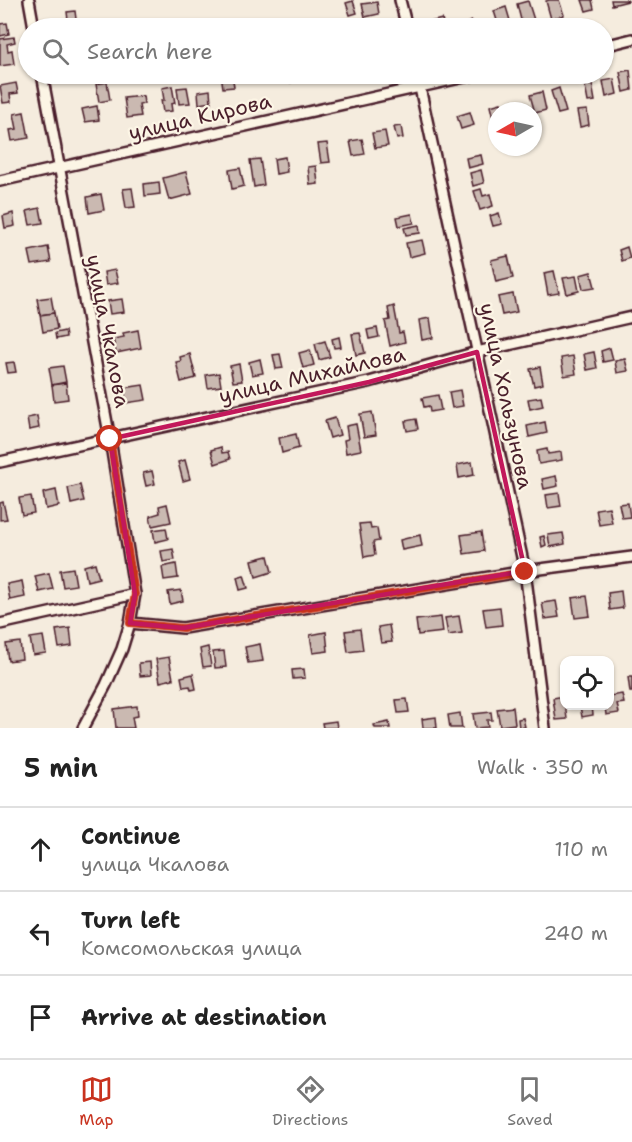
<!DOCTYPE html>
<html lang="en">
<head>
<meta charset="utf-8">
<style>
	:root { --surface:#fff; --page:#f6f6f6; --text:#222; --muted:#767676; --line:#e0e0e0; --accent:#c8321e }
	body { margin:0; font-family:"Shantell Sans",sans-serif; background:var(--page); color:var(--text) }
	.controls { position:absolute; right:18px; bottom:18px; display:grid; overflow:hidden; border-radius:12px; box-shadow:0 2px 4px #0004 }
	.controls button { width:54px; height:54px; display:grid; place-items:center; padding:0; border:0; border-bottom:2px solid var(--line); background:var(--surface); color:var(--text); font:30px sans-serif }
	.compass { position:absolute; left:488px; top:102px; width:54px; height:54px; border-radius:50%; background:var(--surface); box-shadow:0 2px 4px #0004; rotate:261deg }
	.stop { position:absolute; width:18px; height:18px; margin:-14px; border:4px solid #c8321e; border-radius:50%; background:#fff }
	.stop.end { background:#c8321e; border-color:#fff; box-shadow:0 2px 6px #0008 }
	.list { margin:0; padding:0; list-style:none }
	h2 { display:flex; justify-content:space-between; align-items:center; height:78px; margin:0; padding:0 24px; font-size:26px }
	h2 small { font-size:20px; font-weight:400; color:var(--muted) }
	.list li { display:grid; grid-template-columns:39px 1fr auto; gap:18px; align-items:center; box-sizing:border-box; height:84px; padding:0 24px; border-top:2px solid var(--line) }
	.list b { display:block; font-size:22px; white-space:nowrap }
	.list p { margin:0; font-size:20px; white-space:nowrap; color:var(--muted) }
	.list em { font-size:20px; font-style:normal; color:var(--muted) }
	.icon { flex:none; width:33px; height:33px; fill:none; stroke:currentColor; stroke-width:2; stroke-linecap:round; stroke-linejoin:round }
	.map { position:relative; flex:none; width:632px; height:728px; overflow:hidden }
	.search { position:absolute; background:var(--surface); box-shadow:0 2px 4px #0004; left:18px; right:18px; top:18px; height:66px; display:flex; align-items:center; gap:15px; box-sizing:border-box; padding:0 21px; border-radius:33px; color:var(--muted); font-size:22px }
	.sheet { height:330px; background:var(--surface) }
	nav { display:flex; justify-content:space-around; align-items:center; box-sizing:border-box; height:84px; border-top:2px solid var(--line); background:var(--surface); font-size:16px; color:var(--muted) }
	nav a { display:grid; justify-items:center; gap:3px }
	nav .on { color:var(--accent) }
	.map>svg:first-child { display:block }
</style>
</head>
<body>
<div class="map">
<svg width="632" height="728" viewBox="0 0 632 728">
	<rect width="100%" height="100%" fill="#f5ecde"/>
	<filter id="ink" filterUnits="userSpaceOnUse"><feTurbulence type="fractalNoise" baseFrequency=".0167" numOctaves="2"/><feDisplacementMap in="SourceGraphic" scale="12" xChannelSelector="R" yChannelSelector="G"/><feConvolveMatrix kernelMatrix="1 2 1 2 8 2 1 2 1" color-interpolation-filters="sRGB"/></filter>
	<g filter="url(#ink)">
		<g fill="#cab9b1" stroke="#4a1f2b" stroke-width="1.5">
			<path d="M549 0H559L564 15 551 19 546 1Z"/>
			<path d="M582 0H592L594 9 586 11Z"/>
			<path d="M611 0H627L628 1 612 5Z"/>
			<path d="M353 1 357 13 350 15 346 3Z"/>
			<path d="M528 1 534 20 522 24 517 4Z"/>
			<path d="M377 2 379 14 365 17 362 4Z"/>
			<path d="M506 7 511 24 499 27 494 11Z"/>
			<path d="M75 11 76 19 68 20 67 12Z"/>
			<path d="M442 19 444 28H431L430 22Z"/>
			<path d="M383 21 385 28H370L369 23Z"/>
			<path d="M472 21 474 28H462L461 25Z"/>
			<path d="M7 23 9 34 0 36V24Z"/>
			<path d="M14 37 15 42 7 44 8 51 12 50 14 64 0 66V39Z"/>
			<path d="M630 70 632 90 624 92 620 72Z"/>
			<path d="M77 74H90L91 81 78 83Z"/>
			<path d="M221 74H232L234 87 223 88Z"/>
			<path d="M272 74H282L283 77 273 79Z"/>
			<path d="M287 74H298L300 81 289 83Z"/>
			<path d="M315 74H325L326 76 315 78Z"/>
			<path d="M614 79 617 94 606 97 603 81Z"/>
			<path d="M107 82 110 100 99 102 96 84Z"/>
			<path d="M16 83 18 93 10 94 11 102 3 103 0 86Z"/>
			<path d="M592 84 595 101 588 102 585 86Z"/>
			<path d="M172 86 175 103 171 104 172 111 163 112 161 100H164L162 88Z"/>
			<path d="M187 87 190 103 179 104 177 88Z"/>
			<path d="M559 88 566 112 558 114 551 91Z"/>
			<path d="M210 90 211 102 199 104 198 92Z"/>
			<path d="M542 92 546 110 535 113 530 95Z"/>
			<path d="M143 96 144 104 139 105 141 116 127 118 124 98Z"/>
			<path d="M501 103 503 111H497V126L495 127 490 106Z"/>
			<path d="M97 106 99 120 85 122 82 109Z"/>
			<path d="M587 110 589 125 580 127 577 111Z"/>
			<path d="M24 112 29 138 12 141 10 130 17 129 14 114Z"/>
			<path d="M470 112 474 125 461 129 457 116Z"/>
			<path d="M401 126 403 138 397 139 394 127Z"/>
			<path d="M385 131 388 146 375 148 372 133Z"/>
			<path d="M362 139 365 154 353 156 350 141Z"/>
			<path d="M327 143 330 162 321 163 318 144Z"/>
			<path d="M481 155 483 164 468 168 466 158Z"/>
			<path d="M285 157 287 172 276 174 274 159Z"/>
			<path d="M260 159 264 185 254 187 250 160Z"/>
			<path d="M316 166 318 184 310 185 308 167Z"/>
			<path d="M240 168 244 186 232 189 229 170Z"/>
			<path d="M481 170 484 183 473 186 470 173Z"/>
			<path d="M186 172 192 194 169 200 163 178Z"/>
			<path d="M159 182 160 194 145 196 144 184Z"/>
			<path d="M132 188 135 207 126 208 123 189Z"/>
			<path d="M481 189 483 196 490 194 493 206 480 210 474 191Z"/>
			<path d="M101 194 104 210 89 213 87 197Z"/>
			<path d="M40 208 43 223 30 225 27 211Z"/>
			<path d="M13 213 15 226 5 228 3 216Z"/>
			<path d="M499 213 502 224 493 226 490 216Z"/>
			<path d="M412 214 414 223 399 226 397 217Z"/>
			<path d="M419 225 420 233 406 235 404 228Z"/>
			<path d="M422 240 425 253 409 257 406 243Z"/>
			<path d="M48 247 51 262 32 265 29 251Z"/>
			<path d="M627 247 630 258 622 261 619 250Z"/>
			<path d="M508 256 513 278 496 282 491 260Z"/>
			<path d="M115 270 118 283 106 285 104 272Z"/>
			<path d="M554 271 559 293 548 295 544 273Z"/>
			<path d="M591 272 595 287 583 289 580 275Z"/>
			<path d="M576 276 579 291 567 294 563 278Z"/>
			<path d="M513 294 517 312 502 315 498 297Z"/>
			<path d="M51 297 54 313 40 315 37 299Z"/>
			<path d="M122 299 124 312 110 314 108 301Z"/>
			<path d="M394 306 399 333 403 332 405 342 390 346 385 321 390 320 388 308Z"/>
			<path d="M54 313 57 329 43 332 40 315Z"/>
			<path d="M430 318 433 338 422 340 419 320Z"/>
			<path d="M377 328 379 337 369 339 367 330Z"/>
			<path d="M138 330 141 348 116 353 113 339 124 337 123 333Z"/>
			<path d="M65 331 66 337 56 339 55 333Z"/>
			<path d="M360 333 365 353 356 355 352 334Z"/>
			<path d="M339 337 341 347 334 348 332 339Z"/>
			<path d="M325 341 330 357 319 360 315 344Z"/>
			<path d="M610 348 613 360 603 362 601 351Z"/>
			<path d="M310 350 314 365 303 368 299 353Z"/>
			<path d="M594 352 597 368 587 370 584 354Z"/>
			<path d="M190 354 196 378 181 382 176 362 181 361 180 357Z"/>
			<path d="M280 354 283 368 276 369 273 355Z"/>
			<path d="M573 356 576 374 564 376 561 358Z"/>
			<path d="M260 359 263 373 252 375 249 362Z"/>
			<path d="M625 359 628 371 617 373 615 361Z"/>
			<path d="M14 362 16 372 8 373 6 363Z"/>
			<path d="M239 364 242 381 233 382 230 366Z"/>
			<path d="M63 366 66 382 52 385 49 368Z"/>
			<path d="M540 367 543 384 534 386 530 369Z"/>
			<path d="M219 373 221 386 208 388 206 375Z"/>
			<path d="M66 383 68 399 54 401 52 385Z"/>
			<path d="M143 385 146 400 126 403 124 388Z"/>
			<path d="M460 390 463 406 452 408 449 392Z"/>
			<path d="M438 395 441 410 430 412 429 406 424 407 422 398Z"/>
			<path d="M541 397 543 406 530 409 528 399Z"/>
			<path d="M372 412 376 435 364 437 360 414Z"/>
			<path d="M37 416 39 428 29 430 27 418Z"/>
			<path d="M335 418 340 435 330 438 325 421Z"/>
			<path d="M416 419 418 429 407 431 405 421Z"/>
			<path d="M545 422 547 433 529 437 527 426Z"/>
			<path d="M356 424 361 450 346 453 344 440 348 439 346 426Z"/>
			<path d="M296 434 299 448 282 453 279 438Z"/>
			<path d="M221 447 222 453 228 452 230 459 215 464 211 450Z"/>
			<path d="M547 449 548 454 561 452 562 460 539 464 537 451Z"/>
			<path d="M185 460 190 479 183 481 178 462Z"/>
			<path d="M472 462 474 475 459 478 457 465Z"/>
			<path d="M152 471 155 484 146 486 143 473Z"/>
			<path d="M556 476 558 486 544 489 542 479Z"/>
			<path d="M80 485 84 501 71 504 68 488Z"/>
			<path d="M56 490 59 506 46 509 43 493Z"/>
			<path d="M559 493 561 506 548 508 546 495Z"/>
			<path d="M31 496 34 513 22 515 19 498Z"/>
			<path d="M3 502 7 519 0 520V503Z"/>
			<path d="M628 503 630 517 622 518 619 504Z"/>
			<path d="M167 504 171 522 152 526 150 516 160 513 159 506Z"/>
			<path d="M609 507 612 523 599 525 596 509Z"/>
			<path d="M370 523 371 529 377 528 379 541 373 542 375 555 364 557 359 524Z"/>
			<path d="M166 528 168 539 155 542 153 530Z"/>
			<path d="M481 532 484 551 464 554 461 535Z"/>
			<path d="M563 533 565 544 550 547 548 535Z"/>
			<path d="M420 535 422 546 402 550 400 540Z"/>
			<path d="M544 536 546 545 542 547 540 537Z"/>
			<path d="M173 549 175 560 163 562 161 551Z"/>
			<path d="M268 556 272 572 256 577 252 560Z"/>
			<path d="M95 563 99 578 87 581 84 566Z"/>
			<path d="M176 564 178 578 164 580 162 567Z"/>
			<path d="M73 568 76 585 63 587 60 570Z"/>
			<path d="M49 573 53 589 39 592 35 576Z"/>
			<path d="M244 575 248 588 240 590 237 577Z"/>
			<path d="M22 581 25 597 10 600 7 584Z"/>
			<path d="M181 590 183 601 170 604 168 592Z"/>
			<path d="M621 591 623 608 610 610 608 593Z"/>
			<path d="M587 596 590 616 575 618 572 598Z"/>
			<path d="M556 601 559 617 545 619 542 603Z"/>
			<path d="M500 607 502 625 486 627 483 609Z"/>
			<path d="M459 616 462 633 448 635 445 618Z"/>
			<path d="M441 617 443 632 418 635 416 620Z"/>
			<path d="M389 625 392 642 381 643 378 627Z"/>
			<path d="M70 628 72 646 59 648 56 630Z"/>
			<path d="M360 629 363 650 348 652 345 631Z"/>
			<path d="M326 632 328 651 313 653 310 635Z"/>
			<path d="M43 636 46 653 33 655 30 638Z"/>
			<path d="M20 642 22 659 8 661 6 644Z"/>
			<path d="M260 644 263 661 248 663 245 647Z"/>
			<path d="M208 647 211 666 203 667 200 649Z"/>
			<path d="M224 651 226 667 215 668 213 652Z"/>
			<path d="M169 657 173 679 160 682 156 659Z"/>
			<path d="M150 662 151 675 140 676 139 663Z"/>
			<path d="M304 669 305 678 293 679 292 670Z"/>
			<path d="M193 674 196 689 191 690 190 686 183 687 181 677Z"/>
			<path d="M628 677H632V692H630Z"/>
			<path d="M622 694 624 703 617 704 619 713 606 715 605 706H610V696Z"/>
			<path d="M564 696 567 719 556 720 553 698Z"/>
			<path d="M407 699 409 712 398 713 396 700Z"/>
			<path d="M137 706 138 716 132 717 134 728H116L114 709Z"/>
			<path d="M580 706H592L593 715 582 717Z"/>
			<path d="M513 707 515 724 500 726 497 709Z"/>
			<path d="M491 712 492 720H487L488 727 475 728 473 714Z"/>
			<path d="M460 713 462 728H450L448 715Z"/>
			<path d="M436 717 437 728H423L422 719Z"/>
			<path d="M523 718 525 727 519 728 518 719Z"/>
			<path d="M336 721 337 728H323L322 723Z"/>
			<path d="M389 722 390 728H375L374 725Z"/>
		</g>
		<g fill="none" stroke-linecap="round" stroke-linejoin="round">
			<g stroke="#4a1f2b" stroke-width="14">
				<g id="street">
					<path d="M29 0 34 28"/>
					<path d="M400 0 407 28"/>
					<path d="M604 46 632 39"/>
					<path d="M42 74 110 439 135 594 130 623 122 649 106 685 83 728"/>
					<path d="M417 74 525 571 545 728"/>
					<path d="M0 181 478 74"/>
					<path d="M0 462 369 382 477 352 632 317"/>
					<path d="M130 623 183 628 525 571 632 557"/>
					<path d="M0 624 135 594"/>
				</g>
			</g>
			<use href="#street" stroke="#fcf5e5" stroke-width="9"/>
		</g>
	</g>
	<g fill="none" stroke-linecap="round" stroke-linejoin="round" filter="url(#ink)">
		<path stroke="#c8321e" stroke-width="8" d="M110 439 135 594 130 623 183 628 525 572"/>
	</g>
	<path fill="none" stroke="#c2185b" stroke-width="4.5" stroke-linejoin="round" d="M477 352 525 571 183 628 130 623 135 594 110 439 369 382Z"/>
	<g text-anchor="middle" stroke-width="4.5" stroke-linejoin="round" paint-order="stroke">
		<g font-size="21" fill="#4a1f2b" stroke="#fcf5e5">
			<text transform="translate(200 117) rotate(-13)" y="7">улица Кирова</text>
			<text transform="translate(108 331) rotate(79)" y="7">улица Чкалова</text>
			<text transform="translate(312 375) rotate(-13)" y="7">улица Михайлова</text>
			<text transform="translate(506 396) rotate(78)" y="7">улица Хользунова</text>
		</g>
	</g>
</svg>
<div class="controls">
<button><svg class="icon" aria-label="locate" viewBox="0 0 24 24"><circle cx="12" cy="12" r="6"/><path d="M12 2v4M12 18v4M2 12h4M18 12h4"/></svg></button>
</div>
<svg class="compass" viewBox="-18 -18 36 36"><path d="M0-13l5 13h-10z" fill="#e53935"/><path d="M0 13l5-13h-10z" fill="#767676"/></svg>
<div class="stop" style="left:110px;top:439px"></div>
<div class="stop end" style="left:525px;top:572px"></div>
<div class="search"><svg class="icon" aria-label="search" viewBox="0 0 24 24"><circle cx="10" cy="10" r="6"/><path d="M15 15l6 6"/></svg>Search here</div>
</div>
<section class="sheet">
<h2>5 min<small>Walk · 350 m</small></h2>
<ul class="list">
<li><svg class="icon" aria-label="ahead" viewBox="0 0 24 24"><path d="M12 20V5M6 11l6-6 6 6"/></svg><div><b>Continue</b><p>улица Чкалова</p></div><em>110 m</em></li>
<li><svg class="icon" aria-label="left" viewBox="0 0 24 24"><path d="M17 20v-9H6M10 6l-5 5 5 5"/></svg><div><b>Turn left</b><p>Комсомольская улица</p></div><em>240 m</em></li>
<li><svg class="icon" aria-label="arrive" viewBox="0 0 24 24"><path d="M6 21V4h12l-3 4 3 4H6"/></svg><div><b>Arrive at destination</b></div></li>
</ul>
</section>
<nav>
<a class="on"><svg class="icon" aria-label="map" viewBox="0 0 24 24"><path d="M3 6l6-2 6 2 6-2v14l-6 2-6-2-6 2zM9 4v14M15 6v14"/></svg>Map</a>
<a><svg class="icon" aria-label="directions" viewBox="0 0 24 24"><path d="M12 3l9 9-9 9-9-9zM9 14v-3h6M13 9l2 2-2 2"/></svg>Directions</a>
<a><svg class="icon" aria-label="saved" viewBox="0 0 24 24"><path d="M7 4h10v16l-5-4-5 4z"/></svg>Saved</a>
</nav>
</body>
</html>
